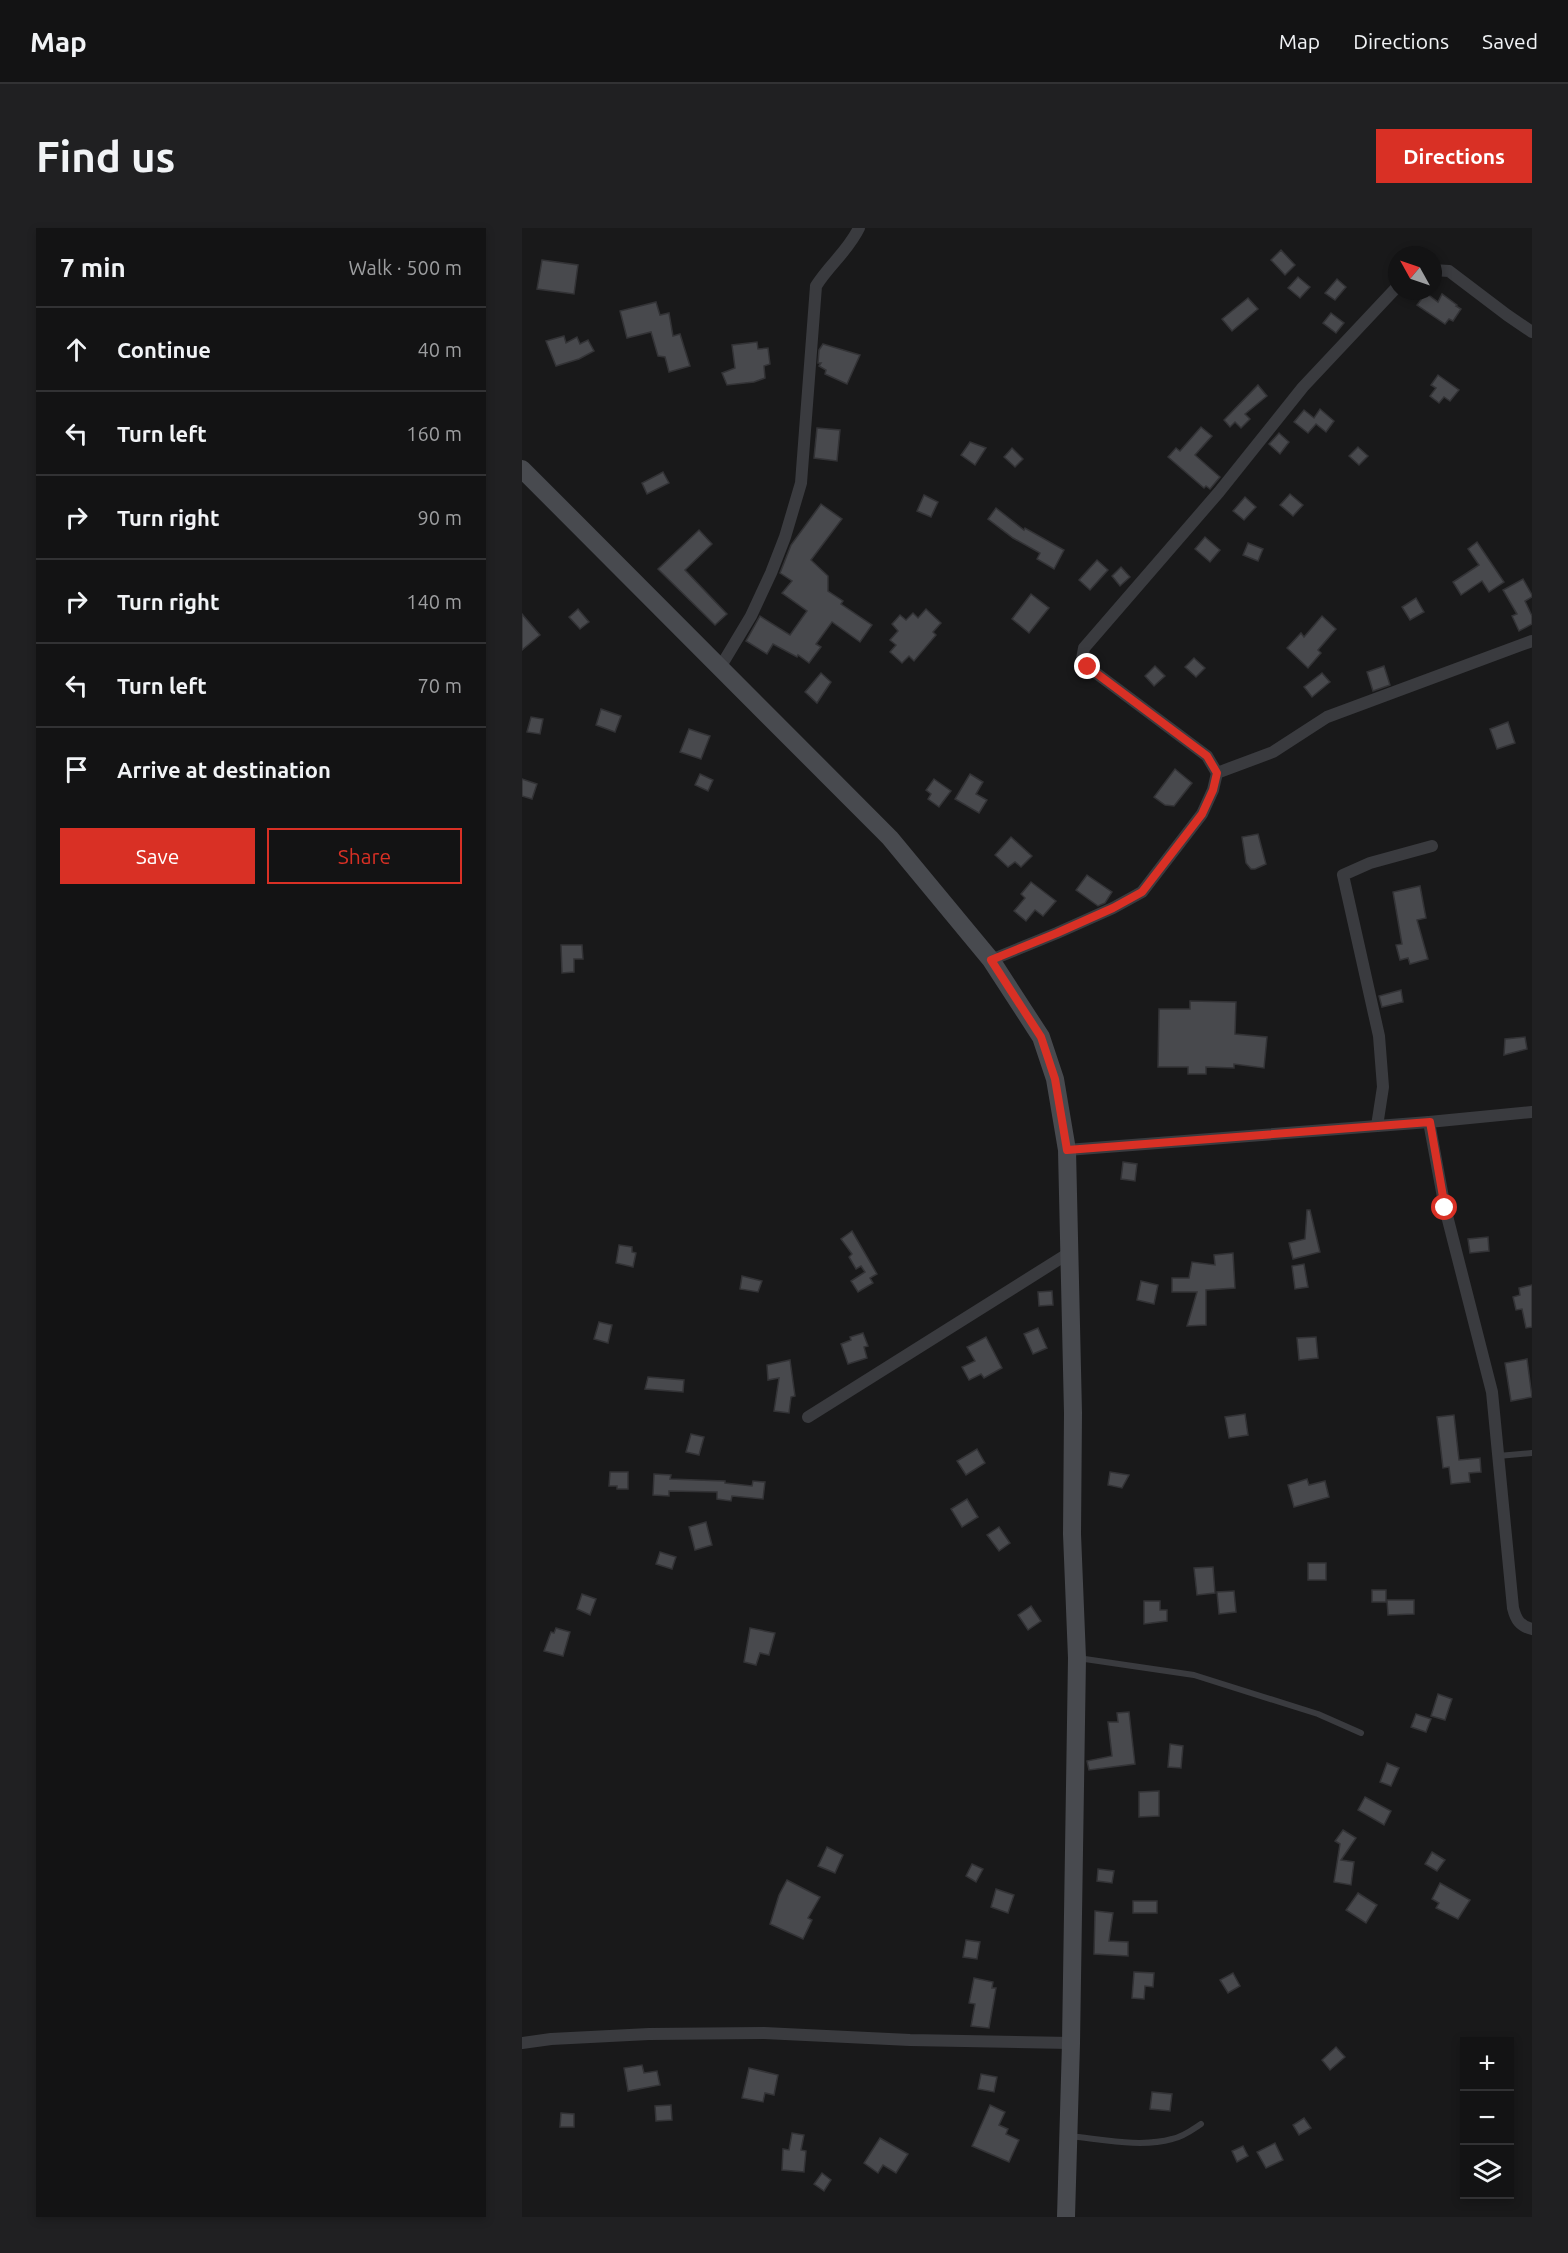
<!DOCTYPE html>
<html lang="en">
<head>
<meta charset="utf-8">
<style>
	:root { --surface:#131314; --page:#202022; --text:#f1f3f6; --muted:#9d9ea0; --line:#323234; --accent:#d93025 }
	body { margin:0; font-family:Ubuntu,sans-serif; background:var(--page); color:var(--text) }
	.controls { position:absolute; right:18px; bottom:18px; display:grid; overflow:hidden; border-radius:0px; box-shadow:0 3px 9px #0003 }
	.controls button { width:54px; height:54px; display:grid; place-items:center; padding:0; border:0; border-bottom:2px solid var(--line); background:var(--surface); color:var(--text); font:30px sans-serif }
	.compass { position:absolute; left:866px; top:18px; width:54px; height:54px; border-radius:50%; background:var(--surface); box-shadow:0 3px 9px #0003; rotate:310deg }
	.stop { position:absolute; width:18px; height:18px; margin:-14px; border:4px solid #d93025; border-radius:50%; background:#fff }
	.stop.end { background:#d93025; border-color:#fff; box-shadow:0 2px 6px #0008 }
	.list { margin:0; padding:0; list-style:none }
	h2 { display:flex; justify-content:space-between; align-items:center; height:78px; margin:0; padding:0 24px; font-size:26px }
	h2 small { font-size:20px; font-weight:400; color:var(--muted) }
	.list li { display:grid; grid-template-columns:39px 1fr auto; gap:18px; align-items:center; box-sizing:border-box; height:84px; padding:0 24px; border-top:2px solid var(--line) }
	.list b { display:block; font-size:22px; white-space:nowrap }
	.list em { font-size:20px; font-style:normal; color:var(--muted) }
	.actions { display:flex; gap:12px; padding:18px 24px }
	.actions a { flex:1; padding:14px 0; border:2px solid var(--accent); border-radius:0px; text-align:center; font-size:21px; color:var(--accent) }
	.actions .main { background:var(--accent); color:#fff }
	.icon { flex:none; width:33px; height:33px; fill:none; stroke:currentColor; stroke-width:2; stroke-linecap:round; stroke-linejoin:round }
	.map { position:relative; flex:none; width:1010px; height:1989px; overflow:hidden; border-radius:0px }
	header { display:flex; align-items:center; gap:36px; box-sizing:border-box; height:84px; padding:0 30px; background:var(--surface); border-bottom:2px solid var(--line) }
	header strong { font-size:28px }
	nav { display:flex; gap:33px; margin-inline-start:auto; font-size:21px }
	.intro { display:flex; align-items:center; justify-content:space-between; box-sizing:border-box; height:144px; padding:0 36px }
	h1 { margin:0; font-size:42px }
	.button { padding:15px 27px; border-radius:0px; background:var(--accent); color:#fff; font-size:21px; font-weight:700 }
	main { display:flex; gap:36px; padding:0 36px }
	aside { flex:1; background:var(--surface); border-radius:0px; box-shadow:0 3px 9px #0003 }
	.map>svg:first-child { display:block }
</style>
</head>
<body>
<header>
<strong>Map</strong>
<nav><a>Map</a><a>Directions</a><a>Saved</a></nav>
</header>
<div class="intro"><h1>Find us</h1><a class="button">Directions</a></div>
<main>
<aside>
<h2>7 min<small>Walk · 500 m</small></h2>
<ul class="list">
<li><svg class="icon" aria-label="ahead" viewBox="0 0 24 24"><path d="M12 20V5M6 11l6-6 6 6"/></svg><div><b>Continue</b></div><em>40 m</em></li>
<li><svg class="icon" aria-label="left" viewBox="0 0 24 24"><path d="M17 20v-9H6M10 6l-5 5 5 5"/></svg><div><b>Turn left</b></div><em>160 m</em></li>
<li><svg class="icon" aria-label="right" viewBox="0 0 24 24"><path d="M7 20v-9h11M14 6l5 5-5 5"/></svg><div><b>Turn right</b></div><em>90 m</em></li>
<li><svg class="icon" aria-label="right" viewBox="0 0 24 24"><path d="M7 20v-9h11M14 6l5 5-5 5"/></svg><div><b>Turn right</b></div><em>140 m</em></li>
<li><svg class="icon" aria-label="left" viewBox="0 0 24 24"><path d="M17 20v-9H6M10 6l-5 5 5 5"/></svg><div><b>Turn left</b></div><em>70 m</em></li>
<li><svg class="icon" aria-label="arrive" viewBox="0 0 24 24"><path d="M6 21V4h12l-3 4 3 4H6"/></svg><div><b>Arrive at destination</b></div></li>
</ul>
<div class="actions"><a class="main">Save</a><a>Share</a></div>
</aside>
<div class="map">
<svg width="1010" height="1989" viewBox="0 0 1010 1989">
	<rect width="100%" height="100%" fill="#19191a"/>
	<g fill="#48494d" stroke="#333336" stroke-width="1.5">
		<path d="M759 22 773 37 763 47 749 32Z"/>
		<path d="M20 32 56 37 52 66 15 61Z"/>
		<path d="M776 49 788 59 778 70 766 60Z"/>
		<path d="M815 51 824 59 813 72 803 65Z"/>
		<path d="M904 65 916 74 920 66 935 77 934 78 939 81 931 93 927 91 923 96 895 77Z"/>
		<path d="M726 70 736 81 710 103 700 91Z"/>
		<path d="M134 74 138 87 147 85 151 108 158 106 168 138 147 144 143 129 136 128 129 104 105 110 98 83Z"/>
		<path d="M809 85 822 95 814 105 801 95Z"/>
		<path d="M42 108 44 115 55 109 58 116 66 112 72 123 57 131 34 138 24 113Z"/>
		<path d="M235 114 236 121 246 120 248 136 242 138 243 150 232 154 205 157 200 145 213 140 210 117Z"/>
		<path d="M301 116 338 127 325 156 303 146 304 142 297 138 299 135H296L297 122Z"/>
		<path d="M916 147 937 162 928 173 922 169 917 175 908 168 914 160 909 157Z"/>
		<path d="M736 157 745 168 723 186 728 191 719 200 713 194 708 199 702 192Z"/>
		<path d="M798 181 812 193 804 204 794 196 786 205 772 194 782 182 792 190Z"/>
		<path d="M679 199 690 208 673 227 698 249 688 261 684 258 682 260 646 229 654 220 658 223Z"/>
		<path d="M295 200 318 202 315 233 292 230Z"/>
		<path d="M757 205 767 214 758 226 747 216Z"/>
		<path d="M448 214 464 220 453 237 439 227Z"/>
		<path d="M836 219 846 228 837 237 827 228Z"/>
		<path d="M490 220 501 231 493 239 482 229Z"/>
		<path d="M141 244 147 255 125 266 120 255Z"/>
		<path d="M768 266 781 277 771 288 758 277Z"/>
		<path d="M402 267 416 274 409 289 395 283Z"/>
		<path d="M723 269 734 279 722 292 711 283Z"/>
		<path d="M299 276 320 291 289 332 306 348V363L321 373 319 376 350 397 338 414 310 394 294 416 299 419 287 435 276 427 275 429 251 416 245 426 224 413 238 388 268 407 285 383 260 365 270 353 258 345 269 317Z"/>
		<path d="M474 280 502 302 503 300 542 322 532 341 515 331 518 325 491 310 466 291Z"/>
		<path d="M177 302 190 316 163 342 205 386 193 397 136 341Z"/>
		<path d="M683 309 698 322 688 334 673 321Z"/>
		<path d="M955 314 982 354 967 364 960 353 939 367 931 354 957 337 946 321Z"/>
		<path d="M726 315 741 321 736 333 721 327Z"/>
		<path d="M575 332 586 342 568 362 557 352Z"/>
		<path d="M599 339 608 349 598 358 590 348Z"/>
		<path d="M1001 351 1010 367V369L1003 373 1010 388V396L997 403 990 388 995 386 981 362Z"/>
		<path d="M509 366 527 380 507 405 490 391Z"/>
		<path d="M894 370 902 384 888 392 880 379Z"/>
		<path d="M56 381 67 394 58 401 47 389Z"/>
		<path d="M404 381 419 395 411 404 414 407 392 433 387 428 380 435 368 424 374 417 368 412 376 403 370 396 378 387 384 392 391 385 396 390Z"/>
		<path d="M0 386 18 407 0 422Z"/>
		<path d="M800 388 814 401 796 422 799 425 786 440 765 420 779 405 782 409Z"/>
		<path d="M672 430 683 440 674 449 663 439Z"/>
		<path d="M633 438 643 448 632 458 623 448Z"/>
		<path d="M862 438 868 457 851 463 845 444Z"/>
		<path d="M299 445 309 454 295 475 283 464Z"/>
		<path d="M800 445 808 454 790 469 782 459Z"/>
		<path d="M79 481 99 488 93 504 74 497Z"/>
		<path d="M9 489 21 491 18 506 5 504Z"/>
		<path d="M986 494 993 515 975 521 968 501Z"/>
		<path d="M167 501 188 508 179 531 158 524Z"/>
		<path d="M653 541 670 555 652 578 643 577 632 569Z"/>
		<path d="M178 546 191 552 186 563 173 557Z"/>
		<path d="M448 546 461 554 454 566 465 572 457 585 433 571Z"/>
		<path d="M0 551 15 556 10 571 0 568Z"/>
		<path d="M412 551 429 563 417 579 406 571 409 566 404 562Z"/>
		<path d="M736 606 744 636 733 641H729L724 635 720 609Z"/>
		<path d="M489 609 510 628 499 639 493 634 486 639 473 627Z"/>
		<path d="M565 647 590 664 583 675 576 678 554 662Z"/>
		<path d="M509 654 534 673 521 688 513 682 504 693 492 683 503 670 499 666Z"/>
		<path d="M898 658 904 690 895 692 906 731 888 736 886 730 878 732 874 717 880 716 871 664Z"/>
		<path d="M39 717H60L61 731H52V744L40 745Z"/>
		<path d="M879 762 881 774 860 779 857 768Z"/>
		<path d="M668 773 714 774 713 806 745 809 742 840 712 836V840L684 839V846H666V839H636L637 781H668Z"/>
		<path d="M1003 809 1005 821 982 827 983 811Z"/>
		<path d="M601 934 615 936 613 953 599 951Z"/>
		<path d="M785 982H788L798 1024 771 1031 767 1015 783 1011Z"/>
		<path d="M330 1003 355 1046 348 1050 351 1055 336 1064 329 1053 343 1044 339 1038 334 1041 327 1029 330 1026 319 1011Z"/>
		<path d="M966 1009 967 1023 948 1025 946 1011Z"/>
		<path d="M97 1017 110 1019V1024L114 1025 111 1039 94 1035Z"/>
		<path d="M711 1025 713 1060 684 1062V1097L665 1098 675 1064H650V1050H667L670 1034 693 1037 692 1027Z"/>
		<path d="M782 1036 786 1059 773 1061 770 1038Z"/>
		<path d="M220 1048 240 1053 236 1064 218 1061Z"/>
		<path d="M619 1053 636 1057 632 1076 615 1072Z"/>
		<path d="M1010 1057V1099L1004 1100 1000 1081 994 1082 991 1069 998 1067 997 1060Z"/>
		<path d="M530 1063 531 1077 517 1078 516 1064Z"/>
		<path d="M77 1094 90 1097 86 1115 72 1111Z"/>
		<path d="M516 1100 525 1120 511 1126 502 1106Z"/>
		<path d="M341 1105 346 1118 342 1119 345 1130 326 1136 319 1116 329 1112 328 1109Z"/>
		<path d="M464 1109 480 1140 462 1150 459 1146 447 1152 440 1139 453 1133 445 1119Z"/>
		<path d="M794 1109 796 1130 777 1132 775 1110Z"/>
		<path d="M1005 1131 1010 1169 989 1173 983 1135Z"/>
		<path d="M268 1132 273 1168 269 1169 267 1185 252 1183 257 1150 246 1152 245 1137Z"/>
		<path d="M126 1149 162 1152 161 1164 123 1161Z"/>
		<path d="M723 1186 726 1207 707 1210 703 1189Z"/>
		<path d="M932 1187 937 1232 958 1230 959 1244 947 1245 948 1254 929 1256 927 1239 921 1240 915 1189Z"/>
		<path d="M169 1206 182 1209 177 1227 164 1224Z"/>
		<path d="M455 1221 463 1235 444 1247 435 1233Z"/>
		<path d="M88 1244H106V1261H95V1258H87Z"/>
		<path d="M588 1244 607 1247 600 1260 586 1257Z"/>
		<path d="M132 1246 149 1247 148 1251 203 1253V1255L230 1258 231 1253 243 1254 241 1271 210 1268 209 1273 195 1271V1264L147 1263V1268L131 1267Z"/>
		<path d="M785 1251 787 1257 803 1253 807 1269 772 1279 766 1257Z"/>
		<path d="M445 1271 456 1289 440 1299 429 1281Z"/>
		<path d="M184 1294 190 1317 173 1322 167 1299Z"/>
		<path d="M477 1299 488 1315 477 1323 465 1307Z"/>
		<path d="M138 1324 154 1329 150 1341 134 1336Z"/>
		<rect x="786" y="1335" width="18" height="17"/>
		<path d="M691 1339 693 1365 675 1367 672 1340Z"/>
		<rect x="850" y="1362" width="14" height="12"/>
		<path d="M712 1363 714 1384 697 1386 695 1364Z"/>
		<path d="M60 1366 74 1371 68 1387 55 1381Z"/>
		<path d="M865 1372H892V1386L866 1387Z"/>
		<path d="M622 1373H638V1382H645V1393L622 1396Z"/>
		<path d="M509 1378 519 1393 506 1402 496 1387Z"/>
		<path d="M34 1400 48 1404 41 1428 22 1423 29 1404 32 1405Z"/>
		<path d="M228 1400 253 1405 247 1427 238 1425 234 1437 222 1434Z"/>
		<path d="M916 1466 930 1471 923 1492 909 1488Z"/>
		<path d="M607 1484 613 1536 567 1542 565 1533 590 1528 586 1494H596L595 1485Z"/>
		<path d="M894 1486 909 1491 904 1504 889 1499Z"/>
		<path d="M648 1516 661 1518 659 1540 646 1539Z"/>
		<path d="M865 1535 877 1540 869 1558 858 1554Z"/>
		<path d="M637 1563V1588L617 1589V1564Z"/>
		<path d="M843 1569 869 1583 862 1597 836 1582Z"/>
		<path d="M821 1602 834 1610 819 1632 832 1634 829 1657 812 1654 818 1616 813 1613Z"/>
		<path d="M305 1619 321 1627 313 1645 296 1638Z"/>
		<path d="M910 1624 923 1632 915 1643 903 1636Z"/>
		<path d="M450 1636 461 1641 454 1654 444 1648Z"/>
		<path d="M576 1641 592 1643 590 1655 575 1653Z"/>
		<path d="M265 1652 298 1669 286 1690 290 1692 281 1711 248 1696 257 1667Z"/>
		<path d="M918 1655 948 1672 936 1691 914 1680 917 1675 910 1671Z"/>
		<path d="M474 1661 492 1667 486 1685 469 1679Z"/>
		<path d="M836 1665 855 1677 844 1695 824 1682Z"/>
		<rect x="611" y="1673" width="24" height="12"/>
		<path d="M573 1683 591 1685 587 1713 606 1714V1728L572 1726Z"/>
		<path d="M444 1712 458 1714 455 1731 441 1729Z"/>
		<path d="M612 1744 632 1745 631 1759 623 1758 622 1771 610 1770Z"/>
		<path d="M711 1745 718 1758 706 1765 698 1752Z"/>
		<path d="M452 1750 471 1754 470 1760H474L467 1800 449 1798 453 1776 447 1775Z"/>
		<path d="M814 1819 823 1829 808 1842 800 1832Z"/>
		<path d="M120 1837 122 1845 135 1843 138 1857 106 1863 102 1840Z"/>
		<path d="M227 1840 256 1847 252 1867 243 1865 241 1874 220 1870Z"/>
		<path d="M459 1846 475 1849 472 1864 456 1861Z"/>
		<path d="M630 1864 650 1866 648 1883 628 1881Z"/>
		<path d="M149 1877 150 1892 134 1893 133 1878Z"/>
		<path d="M468 1877 483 1884 477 1897 486 1901 484 1906 497 1912 487 1934 450 1918Z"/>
		<path d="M39 1885 52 1886V1899H38Z"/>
		<path d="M782 1890 789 1900 777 1907 771 1897Z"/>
		<path d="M270 1905 282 1907 279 1922 284 1923 282 1944 260 1942 261 1921 267 1922Z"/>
		<path d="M358 1910 386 1926 374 1945 361 1937 356 1945 342 1935Z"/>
		<path d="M753 1915 761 1932 744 1940 735 1924Z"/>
		<path d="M721 1918 726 1928 715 1934 710 1923Z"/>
		<path d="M300 1945 309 1952 302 1963 292 1956Z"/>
	</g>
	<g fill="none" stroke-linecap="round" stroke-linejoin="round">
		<g stroke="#3a3b3f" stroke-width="6">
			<path d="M976 1228 1010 1225"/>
			<path d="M556 1430 672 1447 796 1486 839 1505"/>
			<path d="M547 1908C579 1911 618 1920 650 1911 661 1909 670 1902 679 1896"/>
		</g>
		<g stroke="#3a3b3f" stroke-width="12">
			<path d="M911 42 927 43 985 87 1010 104"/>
			<path d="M199 438 229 388 249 345 263 309 279 255 294 58C307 37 326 23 337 0"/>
			<path d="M695 545 751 524 805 489 1010 413"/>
			<path d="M469 732 535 705 591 680 620 664 680 586 691 562 695 545 685 528 566 439 560 431 562 420 697 264 781 159 875 59"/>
			<path d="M907 894 923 980 970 1164 991 1380C994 1392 998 1398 1010 1401"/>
			<path d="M855 898 861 859 857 808 821 647 848 635 910 618"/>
			<path d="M545 922 907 894 1010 884"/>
			<path d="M286 1189 547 1025"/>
			<path d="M0 1815 29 1811 127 1806 242 1805 388 1812 549 1815"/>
		</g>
		<path stroke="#484a4f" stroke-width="18" d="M0 241 368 610 469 732 519 809 533 851 545 922 551 1185 550 1306 555 1430 549 1815 544 1989"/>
	</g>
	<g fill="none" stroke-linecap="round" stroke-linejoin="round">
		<path stroke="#d93025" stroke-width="8" d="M566 439 685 528 695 545 691 562 680 586 620 664 591 680 535 705 469 732 519 809 533 851 545 922 908 894 923 980"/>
	</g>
</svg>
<div class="controls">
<button>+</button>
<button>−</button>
<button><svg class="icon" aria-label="layers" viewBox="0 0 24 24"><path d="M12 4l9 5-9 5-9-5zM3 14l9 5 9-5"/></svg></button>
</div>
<svg class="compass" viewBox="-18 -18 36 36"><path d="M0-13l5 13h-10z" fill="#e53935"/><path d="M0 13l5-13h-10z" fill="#9d9ea0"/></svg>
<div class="stop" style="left:923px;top:980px"></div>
<div class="stop end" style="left:566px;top:439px"></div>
</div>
</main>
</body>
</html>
